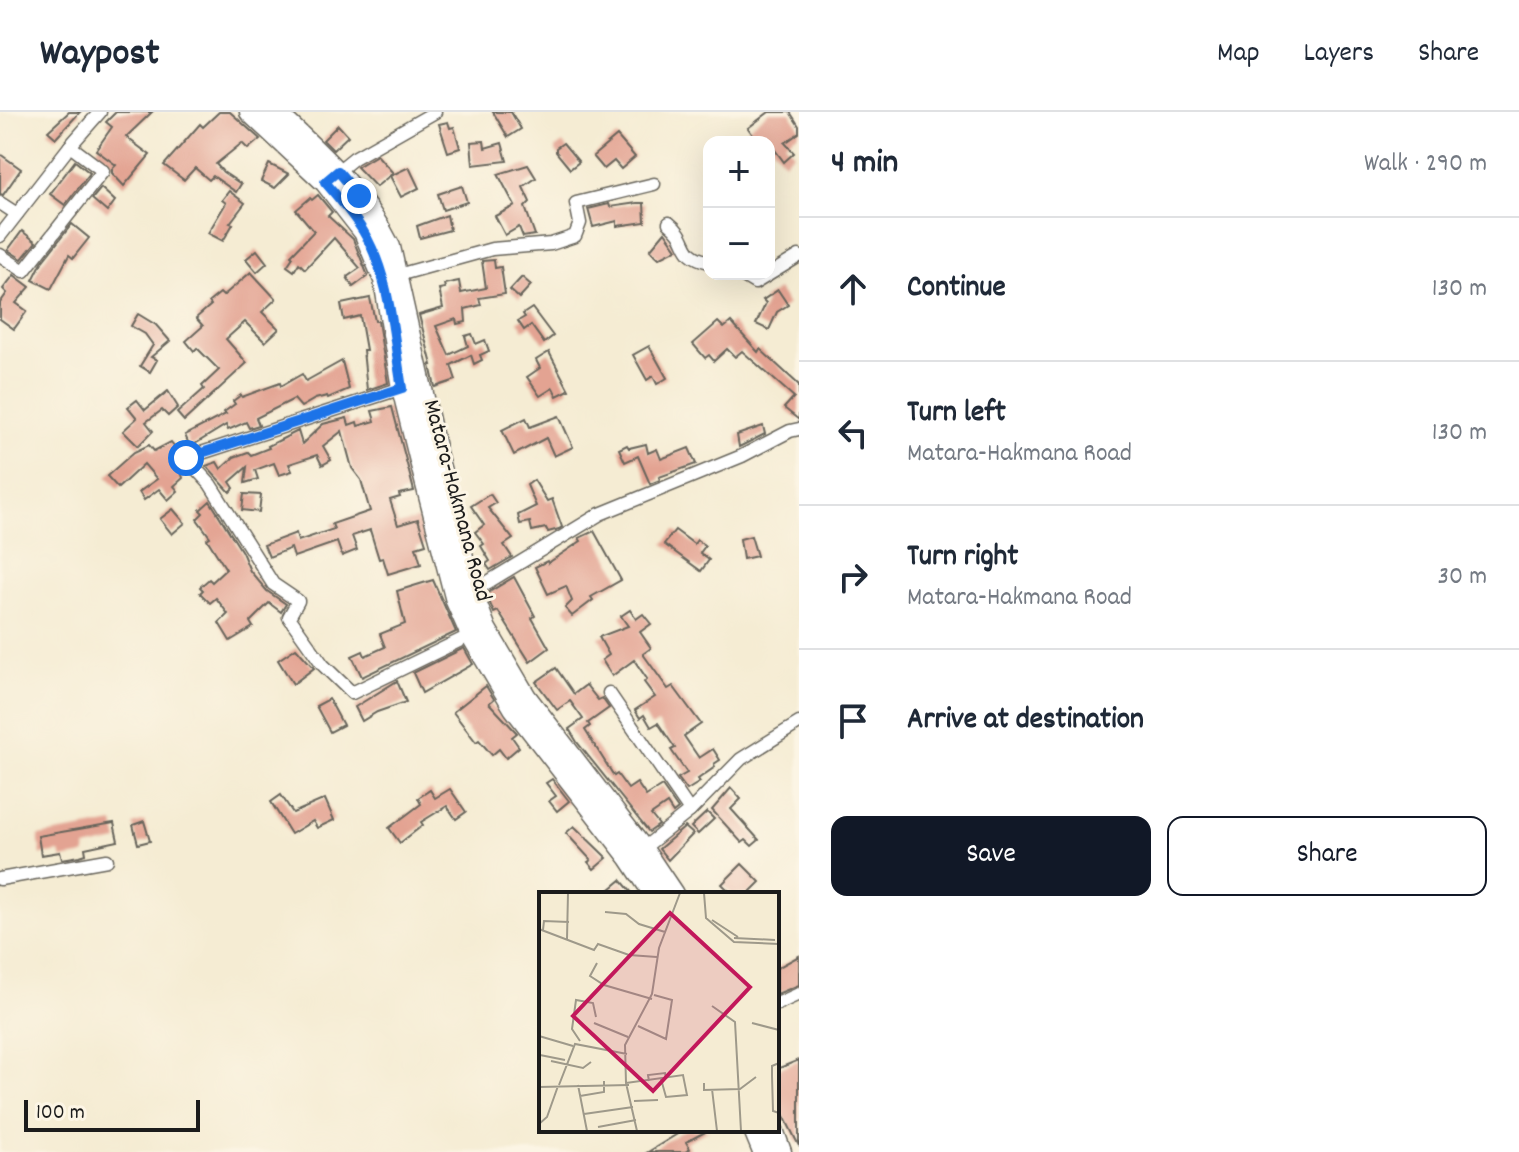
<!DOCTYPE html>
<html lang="en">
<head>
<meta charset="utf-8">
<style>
	:root { --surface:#fff; --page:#f2f2f3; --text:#1f2937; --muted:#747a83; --line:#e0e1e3; --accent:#111827 }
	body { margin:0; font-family:Dekko,sans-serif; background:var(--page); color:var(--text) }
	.controls { position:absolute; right:24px; top:24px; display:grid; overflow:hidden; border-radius:16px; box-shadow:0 8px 32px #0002 }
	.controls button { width:72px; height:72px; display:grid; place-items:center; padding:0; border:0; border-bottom:2px solid var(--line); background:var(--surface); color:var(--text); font:40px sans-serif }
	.scale { position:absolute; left:24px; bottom:20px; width:176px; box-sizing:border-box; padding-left:8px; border:4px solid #1c1c1c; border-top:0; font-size:22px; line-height:28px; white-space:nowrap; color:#1c1c1c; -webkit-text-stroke:6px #fcf5e5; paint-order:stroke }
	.stop { position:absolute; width:24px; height:24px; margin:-18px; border:6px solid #1a73e8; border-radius:50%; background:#fff }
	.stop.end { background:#1a73e8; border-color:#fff; box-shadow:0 2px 8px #0008 }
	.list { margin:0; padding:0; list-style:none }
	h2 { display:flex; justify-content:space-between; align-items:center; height:104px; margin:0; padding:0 32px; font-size:34px }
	h2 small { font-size:26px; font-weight:400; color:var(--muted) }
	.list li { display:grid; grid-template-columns:52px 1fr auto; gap:24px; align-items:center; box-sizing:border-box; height:144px; padding:0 32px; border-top:2px solid var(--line) }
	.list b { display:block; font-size:30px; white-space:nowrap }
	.list p { margin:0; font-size:26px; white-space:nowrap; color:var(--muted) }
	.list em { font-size:26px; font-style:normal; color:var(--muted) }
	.actions { display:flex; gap:16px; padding:24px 32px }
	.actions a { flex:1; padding:18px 0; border:2px solid var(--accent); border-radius:16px; text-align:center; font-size:28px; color:var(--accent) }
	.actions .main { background:var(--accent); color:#fff }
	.icon { flex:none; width:44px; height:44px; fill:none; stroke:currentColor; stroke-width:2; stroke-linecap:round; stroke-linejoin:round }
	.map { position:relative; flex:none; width:799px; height:1040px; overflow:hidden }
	header { display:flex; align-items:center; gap:48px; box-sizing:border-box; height:112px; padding:0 40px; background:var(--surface); border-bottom:2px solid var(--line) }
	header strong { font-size:38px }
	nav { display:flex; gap:44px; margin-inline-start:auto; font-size:28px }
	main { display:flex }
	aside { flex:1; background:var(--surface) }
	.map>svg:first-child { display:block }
</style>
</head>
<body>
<header>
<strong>Waypost</strong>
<nav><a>Map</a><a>Layers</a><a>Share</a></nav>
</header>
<main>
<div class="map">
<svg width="799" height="1040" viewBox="0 0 799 1040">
	<rect width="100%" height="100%" fill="#fcf5e5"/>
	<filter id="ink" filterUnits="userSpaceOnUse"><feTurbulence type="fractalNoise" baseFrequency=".0125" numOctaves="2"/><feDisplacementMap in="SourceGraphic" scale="16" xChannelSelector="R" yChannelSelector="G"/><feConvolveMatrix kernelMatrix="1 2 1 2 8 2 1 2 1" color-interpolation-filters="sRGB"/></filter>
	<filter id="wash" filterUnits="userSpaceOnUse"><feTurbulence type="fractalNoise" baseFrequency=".006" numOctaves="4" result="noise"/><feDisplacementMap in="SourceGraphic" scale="32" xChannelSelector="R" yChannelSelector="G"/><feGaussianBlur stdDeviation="1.8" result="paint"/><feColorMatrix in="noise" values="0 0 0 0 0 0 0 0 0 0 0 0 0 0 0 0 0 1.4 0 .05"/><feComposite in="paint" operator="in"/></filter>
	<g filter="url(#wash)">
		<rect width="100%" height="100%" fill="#f5ecd3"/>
		<g id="blocks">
			<g fill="#e3a392">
				<path d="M69 0H80L56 26 48 19Z"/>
				<path d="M116 0H152L126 25 150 43 124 74 112 61V57L116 53 96 38 112 15 106 10Z"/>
				<path d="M219 0H230L260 27 248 37 242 31 216 52 223 60 241 72 236 80 213 64 209 68 195 56 184 68 164 53 200 12 203 15Z"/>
				<path d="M493 0H511L521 17 508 25Z"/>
				<path d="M769 0H790L799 14V21L785 31 794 41 784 50 769 30H758L748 16Z"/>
				<path d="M448 10 450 16 454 15 460 36 448 40 439 12Z"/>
				<path d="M338 13 348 24 333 38 323 28Z"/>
				<path d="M617 24 635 45 621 57 614 49 604 57 593 44Z"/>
				<path d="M484 29 485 36 502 31 507 49 473 53 471 30Z"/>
				<path d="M563 31 579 50 570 57 556 40V36Z"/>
				<path d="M0 42 21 57 3 83 0 82Z"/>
				<path d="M377 43 393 61 376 75 357 55Z"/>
				<path d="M75 49 90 61 65 93 50 82Z"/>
				<path d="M269 52 289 62 275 76 261 69Z"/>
				<path d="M528 53 536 66 523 75 530 90 525 95 535 123 523 125 519 115 505 123 495 104 515 94 498 62Z"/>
				<path d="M409 55 419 76 401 85 390 64Z"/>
				<path d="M462 74 467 90 443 98 438 82Z"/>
				<path d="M101 76 115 89 107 100 92 87Z"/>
				<path d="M229 79 245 91 230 111 233 112 223 129 208 121 226 91 222 88Z"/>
				<path d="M318 83 332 100 328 104 353 127 368 164 353 175 347 165 360 156 334 126 305 157 299 151 294 159 287 154 293 145 291 143 314 119 296 98 310 86 312 88Z"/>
				<path d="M637 91H644L645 110 617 114V109L593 115 588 97 609 92 610 95Z"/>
				<path d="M447 103 450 118 420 126 417 114Z"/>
				<path d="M72 112 89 126 73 146 69 143 51 177 33 168 42 150Z"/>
				<path d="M22 119 36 130 22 147 8 138Z"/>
				<path d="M665 120 677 137 659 146 650 138Z"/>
				<path d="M257 138 267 151 257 160 246 147Z"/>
				<path d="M494 148 495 156 501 155 505 182 479 186 481 193 465 197 466 210 457 212 456 207 436 214 449 243 468 234 465 224 472 222 476 232 485 228 489 239 480 243 482 248 474 252 471 243 451 253 456 268 435 275 430 253H432L419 203 443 196 439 177 445 176 444 172 459 169 461 181 486 176 482 149Z"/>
				<path d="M251 160 276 187 262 200 279 217 265 230 245 210 226 227 247 251 184 309 177 301 204 277 202 274 219 258 197 236 194 239 186 229 203 214 196 206 211 193 209 190 220 181 223 184Z"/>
				<path d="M14 163 30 175 16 191 27 199 14 217 0 207V191L7 181 3 177Z"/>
				<path d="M522 165 531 173 519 186 510 178Z"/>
				<path d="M778 178 788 193 777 200 769 218 756 212 766 191 763 188Z"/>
				<path d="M370 186 375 209H378L388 271 367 278 363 238H366L360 204 344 208 341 192Z"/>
				<path d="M532 196 553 224 544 231 531 213 524 218 518 209 525 205 523 202Z"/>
				<path d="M138 202 156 213 170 229 151 245 157 248 150 260 140 254 153 233 145 222 131 214Z"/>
				<path d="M718 210 724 216 731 210 758 240 760 237 799 273V308L784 296 794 285 742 239 735 245 727 237 714 249 709 243 705 246 693 232Z"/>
				<path d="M649 234 667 266 657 272 653 264 647 268 633 243Z"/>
				<path d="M549 240 569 278 557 284 553 276 540 284 527 265 540 256 536 248Z"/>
				<path d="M342 249 349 277 328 286 327 284 315 287 301 295 294 287 256 306 259 313 249 316 246 310 228 318 226 313 190 335 185 323 226 302 224 300 235 292 233 289 241 283 242 285 280 271 281 274 302 262 306 269Z"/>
				<path d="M168 279 178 295 168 304 162 298 146 310 153 319 138 334 123 319 137 306 128 295 137 288 145 298Z"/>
				<path d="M392 295 414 379 399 382 400 385 390 388 398 413 418 407 426 432 416 435 421 452 388 462 383 446 379 447 370 418 352 424 357 438 342 444 337 430 294 445 291 436 269 445 264 433 296 421 298 429 334 417 332 412 370 399 361 368 352 356 342 319 323 334 331 348 322 353 317 343 289 352 292 359 279 363 274 351 255 358 258 367 245 371 247 355 230 370 234 376 230 380 206 354 217 350 221 357 234 345 248 340 251 343 269 336 268 334 298 319 302 332 323 312 347 306 349 313 357 310 358 314 375 309 372 299Z"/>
				<path d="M559 304 573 335 554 344 546 326 514 343 502 318 526 306 530 315Z"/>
				<path d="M763 314 765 322 739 335 737 323Z"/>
				<path d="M171 330 179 340 176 341 177 347 183 366 174 374 178 379 168 388 159 377 144 388 139 380 157 367 144 352 118 376 107 364 134 340 149 333 154 339Z"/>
				<path d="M646 332 648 341 657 337 661 347 689 336 696 352 659 365 660 368 650 372 638 344 625 350 619 337 627 333 629 336Z"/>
				<path d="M534 368 547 389 552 387 562 415 559 417 548 420 546 416 532 419 530 410 520 412 518 403 536 394 527 373Z"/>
				<path d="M244 382 261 383 259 400 242 398Z"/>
				<path d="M490 382 496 391 488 396 513 427 504 433 512 445 490 458 486 452 490 449 481 434 484 432 475 420 484 413 471 394Z"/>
				<path d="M210 389 242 440 250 459 267 479 286 492 281 500 269 491 250 510 253 515 230 529 219 511 228 502 216 486 210 491 200 481 203 478 200 475 209 467 212 470 226 457 207 427 210 425 197 407 203 401 200 398Z"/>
				<path d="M173 397 185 411 172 422 160 407Z"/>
				<path d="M675 418 694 432 697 428 705 434 700 441 709 448 701 459 664 432Z"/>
				<path d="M594 419 621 468 591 485 593 488 572 504 565 496 572 489 566 474 548 482 535 455 547 449 548 451 581 429 579 426Z"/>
				<path d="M751 424 757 444 743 447 740 427Z"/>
				<path d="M514 465 535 504 532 506 549 536 530 550 498 499 494 501 486 482Z"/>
				<path d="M433 468 456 520 362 565 352 544 363 539 365 544 385 535 380 522 405 512 397 479Z"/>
				<path d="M630 498 636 507 643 502 651 512 640 520 651 536 643 542 668 577 673 574 701 612 684 624 699 646 713 637 720 648 714 652 715 655 698 667 700 670 687 678 678 666 687 661 671 638 675 636 658 611 651 615 644 603 640 606 635 598 655 585 644 570 647 567 634 548 612 564 602 548 609 543 599 525 628 514 621 504Z"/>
				<path d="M296 536 314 556 293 572 278 548Z"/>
				<path d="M464 536 473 552 422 581 413 561Z"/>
				<path d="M556 556 574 582 586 573 598 588 602 586 609 596 588 611 590 614 585 618 614 664 617 662 628 677 637 671 646 684 662 674 678 697 673 701 667 692 651 703 659 713 649 720 577 630 569 617 583 607 570 589 557 598 536 570Z"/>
				<path d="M397 569 406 590 377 600 362 609 355 595Z"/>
				<path d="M486 574 494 587 489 591 517 621 512 625 519 635 506 646 499 637 492 643 479 628 476 630 453 600Z"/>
				<path d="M329 587 343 613 330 620 316 594Z"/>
				<path d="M552 667 569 689 557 699 549 689 556 684 546 671Z"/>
				<path d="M731 676 741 687 731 697 759 728 752 734 746 728 742 731 712 698Z"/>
				<path d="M450 677 466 700 456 707 447 694 421 710 423 713 400 731 389 716 421 692 418 686 430 678 435 686Z"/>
				<path d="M281 683 293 701 325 687 334 708 317 716 313 709 291 722 271 690Z"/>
				<path d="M707 700 714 707 698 722 691 715Z"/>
				<path d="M144 709 150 729 138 732 133 713Z"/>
				<path d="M114 711 118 729 85 736 86 742 80 744 62 747 60 740 41 743 38 724Z"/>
				<path d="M574 714 607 746 594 757 588 750 591 748 566 721Z"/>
				<path d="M685 715 693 722 668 748 659 737Z"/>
				<path d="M742 752 760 770 748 782H732L722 772Z"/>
				<path d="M621 768 633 782H604Z"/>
				<path d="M799 844V873L777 882V856Z"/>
				<path d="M799 948V1034L777 990V957Z"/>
				<path d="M684 1018H709L686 1030 690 1037 685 1040H648Z"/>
			</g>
		</g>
	</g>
	<g filter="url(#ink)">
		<use href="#blocks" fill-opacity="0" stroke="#68655c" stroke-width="2"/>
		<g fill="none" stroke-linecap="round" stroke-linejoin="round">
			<g stroke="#68655c" stroke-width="15">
				<g id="minor">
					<path d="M333 63 354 46 435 0"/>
					<path d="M0 91 17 102"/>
					<path d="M669 111C692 129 677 142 709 150"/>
					<path d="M0 124 70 34 100 0"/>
					<path d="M0 143 24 159 103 59 70 34"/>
					<path d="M740 162 755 171 799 144"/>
					<path d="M398 163 492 137 551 132 575 124 580 111 576 91 654 72"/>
					<path d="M402 276 186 346 210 372 273 472 298 489 289 505 323 553 352 581 471 523"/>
					<path d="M470 481 600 402 742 344 790 319 799 317"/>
					<path d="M609 581 690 699"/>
					<path d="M640 739 690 699 741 647 799 611"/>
					<path d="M0 767 107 748"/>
					<path d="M777 892 799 882"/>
				</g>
			</g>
			<g stroke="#68655c" stroke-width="23">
				<g id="primary">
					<path d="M250 0 325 70 364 120 384 168 402 276 420 349 456 489 471 523 514 596 630 746 654 782"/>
					<path d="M275 0C319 41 363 80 390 135L437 344 472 480 486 517 526 585 642 736 673 782"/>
					<path d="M754 1018 763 1040"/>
					<path d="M773 1018 781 1040"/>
				</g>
			</g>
			<use href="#minor" stroke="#fff" stroke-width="12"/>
			<use href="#primary" stroke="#fff" stroke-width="20"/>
		</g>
	</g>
	<g fill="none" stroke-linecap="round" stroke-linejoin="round" filter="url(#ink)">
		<path stroke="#1a73e8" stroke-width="10" d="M186 346 402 276C393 225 391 165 363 119 352 101 338 85 325 70L338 59 359 84"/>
	</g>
	<g text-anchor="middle" stroke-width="6" stroke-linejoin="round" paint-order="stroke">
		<g font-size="24" fill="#1c1c1c" stroke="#fcf5e5">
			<text transform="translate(459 388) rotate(75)" y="8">Matara-Hakmana Road</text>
		</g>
	</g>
	<g transform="translate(539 780)">
		<rect width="240" height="240" fill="#f5ecd3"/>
		<path fill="none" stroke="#9e998a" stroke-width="2" d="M165 1 167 26 195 50 240 52M66 20 87 22 100 32 126 40M173 28 199 45M0 37 55 58 59 52 90 63 118 65M4 38 5 29 30 30M195 46 236 48M28 47 29 1M58 71 51 84 65 93 113 107M173 114 196 130 202 239M55 131 89 145M213 131 240 138M99 134 127 147 133 108 115 103M0 144 34 154M41 149 33 137 37 108 54 111 57 125M1 163 26 168M12 169 44 176 52 170M240 171 233 174V184L234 219 240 221M110 189 109 183 126 181 127 186M87 191 144 183 148 203 127 205 122 187M165 191V198L201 197 217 185M20 193 36 152 88 162M39 193 48 239M0 195 90 193M173 197 178 239M41 204 65 200V189M95 209 119 208M45 222 94 215M0 232 8 225 19 194M59 235 97 228M98 239 87 191 86 153 113 102 120 56 141 1"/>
		<path fill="#c2185b" fill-opacity="0.15" stroke="#c2185b" stroke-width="4" d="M131 21 211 95 114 199 34 124Z"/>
		<rect width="240" height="240" fill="none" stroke="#1c1c1c" stroke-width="4"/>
	</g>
</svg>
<div class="controls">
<button>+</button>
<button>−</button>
</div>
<div class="scale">100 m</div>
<div class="stop" style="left:186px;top:346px"></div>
<div class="stop end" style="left:359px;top:84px"></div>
</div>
<aside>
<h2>4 min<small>Walk · 290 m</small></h2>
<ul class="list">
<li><svg class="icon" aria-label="ahead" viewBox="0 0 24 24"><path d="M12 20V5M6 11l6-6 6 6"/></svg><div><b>Continue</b></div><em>130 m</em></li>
<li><svg class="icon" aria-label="left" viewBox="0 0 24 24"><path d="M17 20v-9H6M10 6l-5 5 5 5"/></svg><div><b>Turn left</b><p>Matara-Hakmana Road</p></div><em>130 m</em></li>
<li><svg class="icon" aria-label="right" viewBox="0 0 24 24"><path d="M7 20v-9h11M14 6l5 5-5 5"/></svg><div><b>Turn right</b><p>Matara-Hakmana Road</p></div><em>30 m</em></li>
<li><svg class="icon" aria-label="arrive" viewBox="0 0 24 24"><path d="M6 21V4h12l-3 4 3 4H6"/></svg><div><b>Arrive at destination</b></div></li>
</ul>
<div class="actions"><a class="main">Save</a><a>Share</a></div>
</aside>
</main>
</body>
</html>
